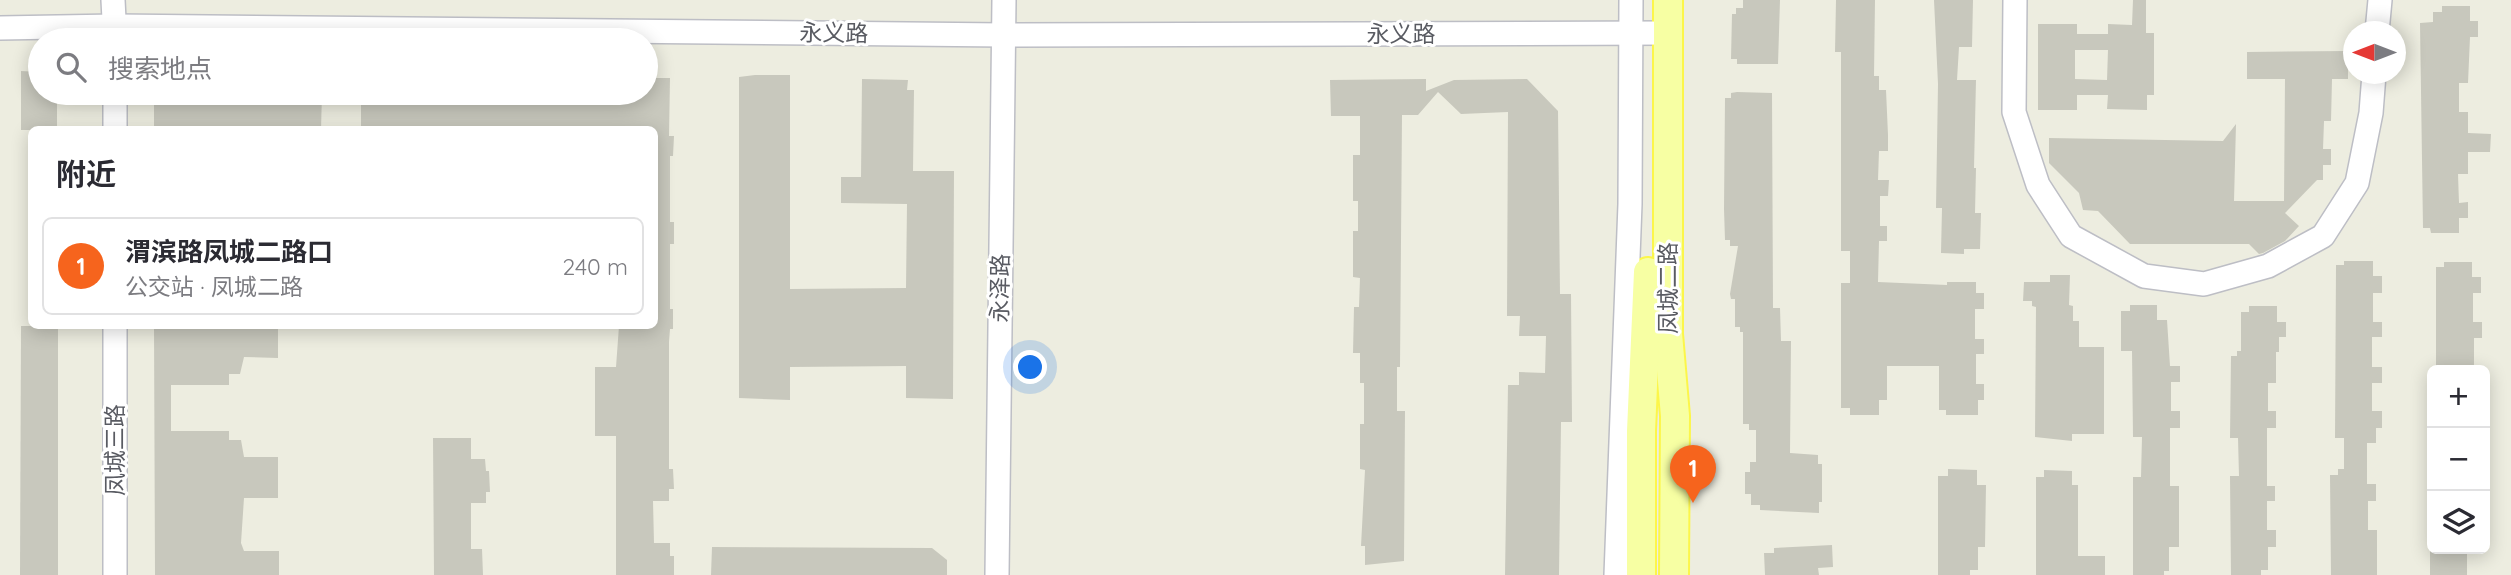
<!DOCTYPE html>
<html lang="zh">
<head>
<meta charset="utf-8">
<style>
	:root { --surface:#fff; --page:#f7f7f7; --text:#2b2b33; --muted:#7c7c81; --line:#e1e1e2; --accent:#f6641d }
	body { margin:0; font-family:Quicksand,"Noto Sans SC",sans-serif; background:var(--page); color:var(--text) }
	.controls { position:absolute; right:21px; bottom:21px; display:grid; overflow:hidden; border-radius:10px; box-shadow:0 4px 18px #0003 }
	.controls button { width:63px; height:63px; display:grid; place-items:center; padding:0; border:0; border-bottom:2px solid var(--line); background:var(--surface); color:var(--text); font:35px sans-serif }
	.compass { position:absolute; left:2343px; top:21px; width:63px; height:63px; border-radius:50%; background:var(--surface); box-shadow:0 4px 18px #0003; rotate:270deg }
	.you { position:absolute; left:1031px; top:368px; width:24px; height:24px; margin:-18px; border:5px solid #fff; border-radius:50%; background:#1a73e8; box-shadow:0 0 0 10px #1a73e833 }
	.badge { display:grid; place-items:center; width:46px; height:46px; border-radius:50%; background:var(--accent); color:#fff; font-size:23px; font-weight:700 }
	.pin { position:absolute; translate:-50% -58px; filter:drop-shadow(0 2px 4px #0008) }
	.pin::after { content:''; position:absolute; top:37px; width:24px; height:21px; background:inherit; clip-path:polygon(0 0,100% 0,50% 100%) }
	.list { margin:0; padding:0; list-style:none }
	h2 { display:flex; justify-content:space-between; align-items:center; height:91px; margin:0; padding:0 28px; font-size:30px }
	h2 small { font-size:23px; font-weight:400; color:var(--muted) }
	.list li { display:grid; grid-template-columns:46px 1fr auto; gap:21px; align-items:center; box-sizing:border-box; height:98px; margin:0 14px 14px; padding:0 14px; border:2px solid var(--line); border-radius:10px }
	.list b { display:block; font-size:26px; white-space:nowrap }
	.list p { margin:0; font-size:23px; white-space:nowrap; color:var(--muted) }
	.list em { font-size:23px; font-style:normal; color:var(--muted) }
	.icon { flex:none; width:38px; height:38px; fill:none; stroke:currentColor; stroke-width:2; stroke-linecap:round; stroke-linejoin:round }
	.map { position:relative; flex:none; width:2511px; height:575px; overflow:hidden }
	.search { position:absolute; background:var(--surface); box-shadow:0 4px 18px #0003; left:28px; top:28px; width:630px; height:77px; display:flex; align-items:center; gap:18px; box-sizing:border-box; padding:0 24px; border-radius:38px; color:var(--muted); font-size:26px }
	.panel { position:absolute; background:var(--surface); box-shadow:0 4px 18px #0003; left:28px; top:126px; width:630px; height:203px; border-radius:10px }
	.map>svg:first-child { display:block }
</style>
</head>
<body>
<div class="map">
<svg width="2511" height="575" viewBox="0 0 2511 575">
	<rect width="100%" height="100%" fill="#edede0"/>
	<g fill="#c8c8bd" fill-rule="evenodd">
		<path d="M1743 0H1780L1778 64H1737V59H1731L1732 14H1736V8H1743Z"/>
		<path d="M1836 0H1875L1874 76H1879V90H1886L1888 135V151H1879L1878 180H1889L1888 196H1880V226H1887V241H1879L1878 282 1947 285V282H1976V293H1984V309H1975V339H1984V354H1976V384H1984V400H1978V415H1946V410H1939V366H1887V400H1879V415H1850V408H1841V283H1850V251H1841V52H1835Z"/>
		<path d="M1934 0H1973L1972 47H1959L1957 80H1976L1974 168H1976L1975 213H1981L1980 249H1964V254L1941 253 1942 208H1936L1938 84Z"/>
		<path d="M2133 0H2146V33H2154V95H2147V110L2107 109 2108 95H2077V110H2038V24H2077V34H2108V24L2132 25ZM2075 50H2108L2107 80 2075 79Z"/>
		<path d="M2442 6H2470V21H2478V37H2470L2468 83H2459V112H2468V133L2491 134 2490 152H2468V174H2458L2459 203 2468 202V218H2459V233H2431L2430 228H2423L2420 23 2433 22V12H2442Z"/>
		<path d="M2348 51V79H2332L2331 121H2324L2323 149H2331V165H2323V180H2317L2285 213 2299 226 2285 241 2263 253 2259 254 2249 244H2130L2098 211 2083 210 2079 193 2049 163V138L2223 141 2236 124 2234 201H2284L2285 79H2247V52Z"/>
		<path d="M21 71 40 72V93H57V130H21Z"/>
		<path d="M755 75H790V289L906 288 907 204 841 203V177H861L862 79 908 80 907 90H914L913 171H954L953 399 906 398V366L790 367V400L739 398V77Z"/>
		<path d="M646 78H670L669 136H674L673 156H670V222H674V244H670V309H673V329H670L669 342V469H673L674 489H669V501H653L654 543H670V556H674V575H616V436H595V367H616L619 326H654V130H361V93H646Z"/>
		<path d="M1426 79V91L1454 80 1527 79 1558 111 1560 294H1571L1572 422H1561L1559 575H1505L1508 385H1519V372L1545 373 1546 336H1519L1520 316H1507L1508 112 1461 114 1438 92 1418 115H1402L1400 367H1397V411H1405L1404 561 1365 565V546H1361L1365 470 1360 469V424H1364V383H1360V353H1353L1354 307H1359L1360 278 1353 277V231H1358V201H1353V155H1360V116H1331L1330 80Z"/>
		<path d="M1737 92 1772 93 1773 308H1780L1781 341H1791L1790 453 1818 455V464H1822V502H1819V513L1760 510V505H1751V494H1745V472H1750V462H1756V430H1749V424H1743V332H1740V327H1735V299H1731L1730 294 1738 246H1730V240H1725L1724 209 1725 98H1731V93Z"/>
		<path d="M163 93H322L321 130H154V102Z"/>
		<path d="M2344 261H2373V276H2382V293H2373V322H2382V337H2372V367H2382V383H2372V411H2382V428H2376V443H2367V484H2376V501H2368V530H2377V575H2331L2330 475H2338V469H2344V438H2335L2336 265H2344Z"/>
		<path d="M2444 262H2472V277H2481V293H2473V322H2482V338H2474V370H2436V267H2444Z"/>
		<path d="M2050 275H2070L2069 305 2073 306V321H2079V347H2104V434H2072V441L2035 437 2036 307 2032 306V301H2023L2024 282H2050Z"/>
		<path d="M2130 305H2157V320H2167L2170 366H2180V382H2171V411H2180V428H2170V486H2179V547H2169V571H2164V575H2133V477H2141L2142 437H2133L2132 351H2121V311H2130Z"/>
		<path d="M2249 306H2277V322H2286V337H2279V352H2276V383H2268V411H2276V428H2267V486H2275V501H2267V530H2276V547H2268V570H2261V575H2231L2230 476H2239L2238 438H2230L2231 356H2237V351H2241V312H2249Z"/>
		<path d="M21 326H58V575H20Z"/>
		<path d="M154 326H278V358L244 357 240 374H229V385H171V431H229V440H241L244 457H278V498H244L241 543 244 551H279V575H155Z"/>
		<path d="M433 438H471V459H485L486 471H489L490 492H486V503H471V549H482L483 575H434Z"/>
		<path d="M1948 469 1977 470V485H1986L1985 547H1978V570H1970V575H1938V476H1948Z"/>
		<path d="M2044 470 2072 471V485H2078V556H2105V575H2036V477H2044Z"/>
		<path d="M1832 545 1833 567 1818 568 1819 575H1765L1764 553H1774V548Z"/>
		<path d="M712 547 932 548 947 560V575H711Z"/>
		<path d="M2430 549H2462V553H2467V575H2430Z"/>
	</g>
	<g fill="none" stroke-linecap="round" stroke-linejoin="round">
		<g stroke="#bdbec5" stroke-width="26">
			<g id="minor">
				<path d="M113 0 115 39"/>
				<path d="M2015 0 2014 112 2038 185 2071 236 2144 276 2204 284 2268 266 2323 236 2357 183 2371 113 2374 74"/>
				<path d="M0 28 115 26 1004 35 1668 33"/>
				<path d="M2377 32 2380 0"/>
				<path d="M115 93V130"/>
				<path d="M115 326V575"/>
				<path d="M997 575 1004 0"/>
				<path d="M1616 575 1630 204 1631 0"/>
			</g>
		</g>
		<g stroke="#fcf64a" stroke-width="32">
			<g id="major">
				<path d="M1668 0V334L1675 416 1674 575"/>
				<path d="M1641 575V431L1648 272"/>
			</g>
		</g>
		<use href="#minor" stroke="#fff" stroke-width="23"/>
		<use href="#major" stroke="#f7ffa3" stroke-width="28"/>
	</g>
	<g text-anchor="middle" stroke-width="6" stroke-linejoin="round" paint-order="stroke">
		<g font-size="23" fill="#595b62" stroke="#fff">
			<text transform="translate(834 33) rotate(1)" y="8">永义路</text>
			<text x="1401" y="42">永义路</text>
			<text transform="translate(1000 288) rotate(-89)" y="8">永泽路</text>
			<text transform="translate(1668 288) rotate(-90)" y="8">凤城二路</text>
			<text transform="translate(115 450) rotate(-90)" y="8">凤城三路</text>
		</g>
	</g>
</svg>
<div class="controls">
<button>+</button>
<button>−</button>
<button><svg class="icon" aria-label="layers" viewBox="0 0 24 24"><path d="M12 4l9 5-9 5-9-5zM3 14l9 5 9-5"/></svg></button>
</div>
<svg class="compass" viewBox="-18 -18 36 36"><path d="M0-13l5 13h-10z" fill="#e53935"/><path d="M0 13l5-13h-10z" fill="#7c7c81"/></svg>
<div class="you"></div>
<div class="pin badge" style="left:1693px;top:503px">1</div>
<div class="search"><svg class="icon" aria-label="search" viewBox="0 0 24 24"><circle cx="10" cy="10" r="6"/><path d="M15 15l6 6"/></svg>搜索地点</div>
<section class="panel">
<h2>附近<small></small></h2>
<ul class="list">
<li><span class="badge">1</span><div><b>渭滨路凤城二路口</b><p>公交站 · 凤城二路</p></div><em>240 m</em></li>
</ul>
</section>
</div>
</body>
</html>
